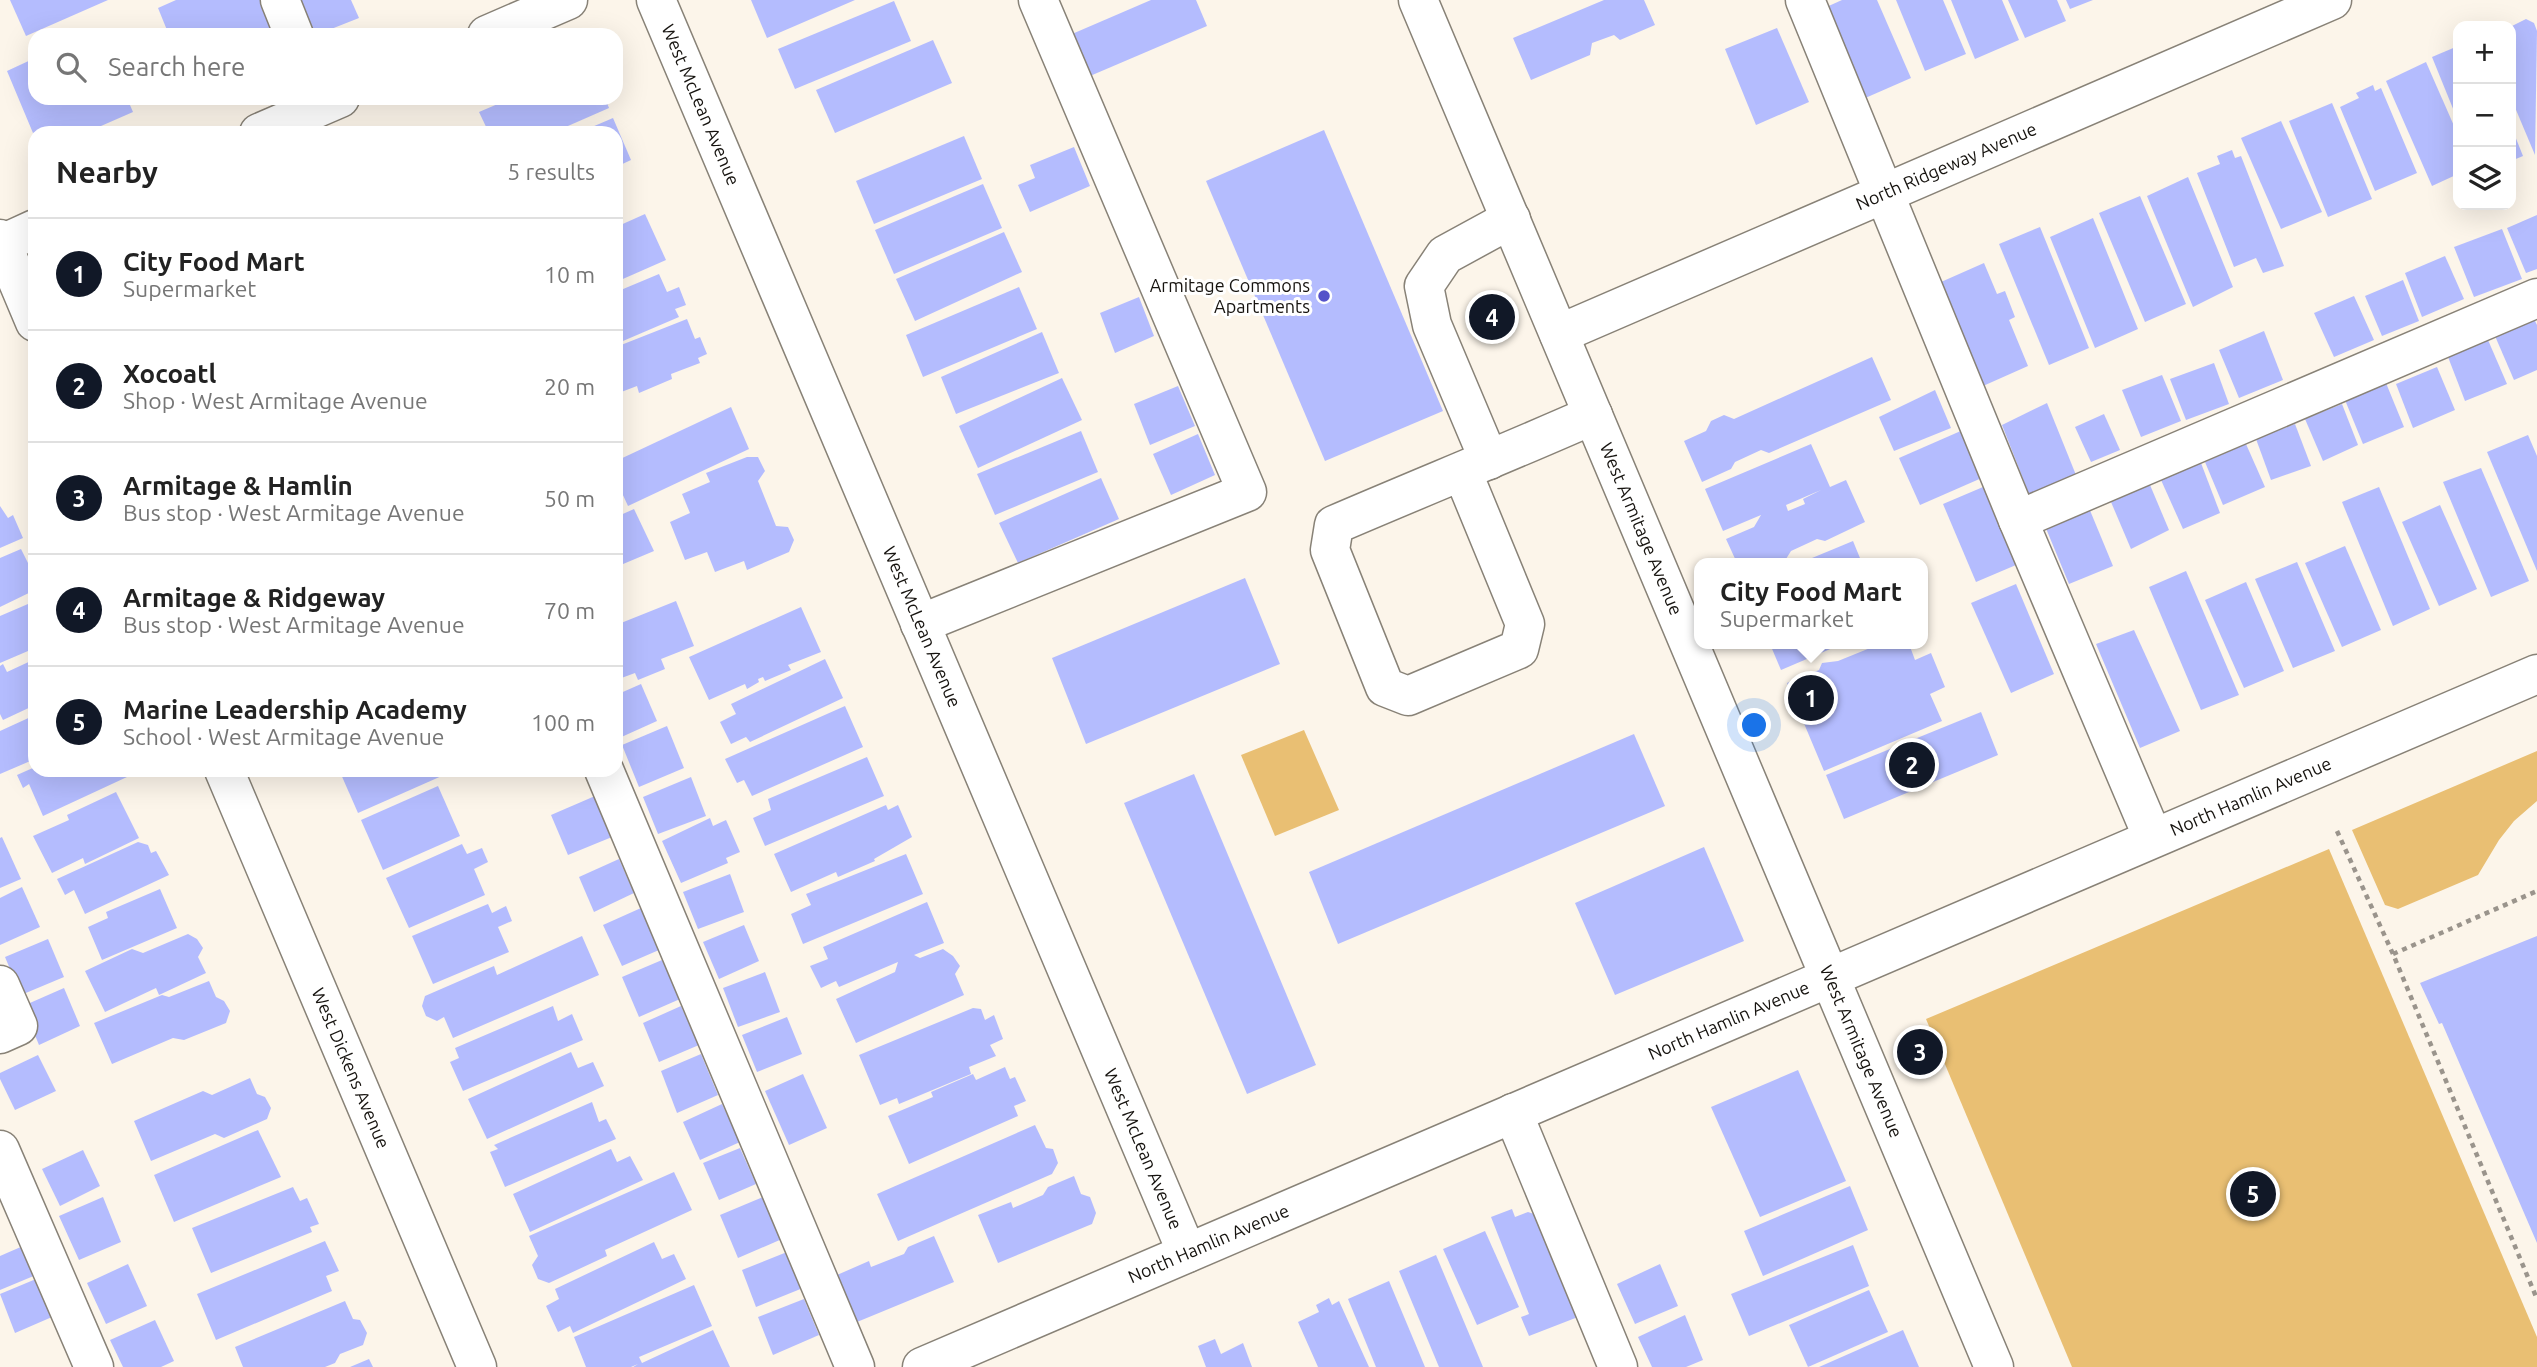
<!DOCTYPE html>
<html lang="en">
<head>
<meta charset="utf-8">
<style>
	:root { --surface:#fff; --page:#f6f6f6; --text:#222; --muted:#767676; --line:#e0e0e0; --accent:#111827 }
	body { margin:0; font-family:Ubuntu,sans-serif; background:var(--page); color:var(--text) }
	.controls { position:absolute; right:21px; top:21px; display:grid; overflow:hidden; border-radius:14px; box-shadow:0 7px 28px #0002 }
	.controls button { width:63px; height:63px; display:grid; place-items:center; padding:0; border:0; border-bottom:2px solid var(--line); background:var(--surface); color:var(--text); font:35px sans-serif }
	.you { position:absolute; left:1755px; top:726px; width:24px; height:24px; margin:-18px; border:5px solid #fff; border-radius:50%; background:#1a73e8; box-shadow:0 0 0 10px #1a73e833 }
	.badge { display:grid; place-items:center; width:46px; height:46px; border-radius:50%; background:var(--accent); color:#fff; font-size:23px; font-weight:700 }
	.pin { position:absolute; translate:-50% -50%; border:4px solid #fff; box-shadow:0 2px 7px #0006 }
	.popup { position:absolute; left:1694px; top:558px; width:234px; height:91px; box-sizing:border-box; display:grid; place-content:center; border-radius:14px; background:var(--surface); filter:drop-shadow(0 2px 5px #0005); font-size:23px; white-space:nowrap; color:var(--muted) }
	.popup b { font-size:26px; color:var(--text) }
	.popup::after { content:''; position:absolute; left:50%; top:100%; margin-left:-14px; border:14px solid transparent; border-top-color:var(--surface) }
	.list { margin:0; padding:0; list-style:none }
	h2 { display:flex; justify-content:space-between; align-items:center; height:91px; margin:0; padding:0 28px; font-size:30px }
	h2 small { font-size:23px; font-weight:400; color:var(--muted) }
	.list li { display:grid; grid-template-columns:46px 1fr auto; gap:21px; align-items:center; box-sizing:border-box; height:112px; padding:0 28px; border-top:2px solid var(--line) }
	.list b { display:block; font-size:26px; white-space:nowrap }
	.list p { margin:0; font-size:23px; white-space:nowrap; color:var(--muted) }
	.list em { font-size:23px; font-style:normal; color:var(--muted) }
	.icon { flex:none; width:38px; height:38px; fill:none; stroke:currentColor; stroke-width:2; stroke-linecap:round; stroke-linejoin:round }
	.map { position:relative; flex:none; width:2537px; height:1367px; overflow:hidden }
	.search { position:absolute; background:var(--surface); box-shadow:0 7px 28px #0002; left:28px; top:28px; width:595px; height:77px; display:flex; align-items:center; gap:18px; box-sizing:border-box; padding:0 24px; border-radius:21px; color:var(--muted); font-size:26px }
	.panel { position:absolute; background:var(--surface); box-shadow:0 7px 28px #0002; left:28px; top:126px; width:595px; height:651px; border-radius:21px }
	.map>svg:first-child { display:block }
</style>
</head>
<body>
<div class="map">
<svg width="2537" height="1367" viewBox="0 0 2537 1367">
	<rect width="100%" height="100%" fill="#fcf5ea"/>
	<g fill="#e9bf73">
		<path d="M1304 730 1339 810 1275 836 1241 755Z"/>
		<path d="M2537 751V801L2514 821 2499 840 2478 875 2398 909 2385 905 2352 830Z"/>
		<path d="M2329 849 2537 1337V1367H2072L1926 1019Z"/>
	</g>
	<g fill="#b4bcfe" fill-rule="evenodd">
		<path d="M10 0H108L26 36Z"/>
		<path d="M176 0H262L277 35H169L158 8Z"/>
		<path d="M300 0H351L359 18 316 35Z"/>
		<path d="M751 0H855L767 38Z"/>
		<path d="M1151 0H1196L1207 26 1090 76 1072 34Z"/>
		<path d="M1604 0H1644L1655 25 1620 40 1614 35 1592 43 1590 55 1531 80 1513 38Z"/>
		<path d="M1842 0H1877L1911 78 1863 99 1822 9Z"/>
		<path d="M1896 0H1943L1966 54 1925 71Z"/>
		<path d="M1951 0H2002L2019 40 1975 59Z"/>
		<path d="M2008 0H2057L2066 21 2025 38Z"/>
		<path d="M2066 0H2093L2070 9Z"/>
		<path d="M894 1 911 41 795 89 778 49Z"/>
		<path d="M2526 19 2534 23 2537 31 2535 155 2511 98V31L2512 26Z"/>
		<path d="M1777 28 1809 102 1756 125 1725 49Z"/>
		<path d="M933 40 952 83 835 133 816 90Z"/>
		<path d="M2458 46V121L2432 57Z"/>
		<path d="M35 58V98H127L133 112 85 133H33L7 71Z"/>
		<path d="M2426 62 2458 135V174L2432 186 2386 81Z"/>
		<path d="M2373 85 2375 91 2381 88 2417 173 2375 191 2340 107 2359 98 2356 93Z"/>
		<path d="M512 98H605L609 108 552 133H489L479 112Z"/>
		<path d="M2332 103 2372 199 2328 217 2289 121Z"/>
		<path d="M613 118 631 160 616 167V133H578Z"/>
		<path d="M2281 121 2322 212 2281 229 2241 138Z"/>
		<path d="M2511 126 2523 156 2511 161Z"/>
		<path d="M1324 130 1443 411 1325 461 1206 181Z"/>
		<path d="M964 136 982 179 874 224 856 181Z"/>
		<path d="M1074 147 1090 186 1030 212 1018 185 1035 178 1030 165Z"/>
		<path d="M2232 150 2235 158 2241 156 2284 266 2263 273 2256 258 2234 267 2197 173 2220 164 2217 156Z"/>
		<path d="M2188 177 2233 287 2193 307 2147 196Z"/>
		<path d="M983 184 1002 228 894 274 875 230Z"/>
		<path d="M2140 196 2186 304 2145 322 2099 213Z"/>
		<path d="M645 214 666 260 616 282V227Z"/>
		<path d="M2537 215V269L2526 273 2507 228Z"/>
		<path d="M2093 218 2138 329 2095 348 2050 237Z"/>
		<path d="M2040 227 2089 348 2049 365 1999 244Z"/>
		<path d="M2502 229 2522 279 2474 297 2454 247Z"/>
		<path d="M1004 232 1022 272 915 321 896 279Z"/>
		<path d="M2445 256 2464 299 2422 317 2405 273Z"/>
		<path d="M1984 263 1997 294 2005 291 2015 317 2009 320 2028 366 1983 386 1941 282Z"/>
		<path d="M659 274 667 292 679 287 686 305 675 309 679 317 616 344V292Z"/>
		<path d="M2403 280 2419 321 2382 336 2365 296Z"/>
		<path d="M1019 287 1037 329 923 377 906 335Z"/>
		<path d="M2354 296 2374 340 2334 357 2314 313Z"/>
		<path d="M1139 297 1154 336 1115 353 1100 313Z"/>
		<path d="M687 319 695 339 700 337 707 354 698 358 700 363 671 374 672 379 639 393 637 386 616 394V347Z"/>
		<path d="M2534 319 2537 325V370L2514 380 2495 336Z"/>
		<path d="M2264 331 2283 380 2239 398 2219 350Z"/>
		<path d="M1042 332 1059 373 956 414 941 377Z"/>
		<path d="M2488 340 2507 384 2465 401 2448 357Z"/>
		<path d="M1872 357 1891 400 1769 453 1761 450 1735 462 1731 469 1702 482 1684 441 1706 431 1711 421 1724 415 1734 419Z"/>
		<path d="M2214 363 2229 404 2186 420 2170 379Z"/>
		<path d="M2437 367 2455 410 2413 428 2396 384Z"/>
		<path d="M2162 375 2181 421 2141 437 2122 390Z"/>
		<path d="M1062 378 1082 420 978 468 959 426Z"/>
		<path d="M2386 383 2404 427 2363 444 2345 400Z"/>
		<path d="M1178 386 1195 426 1150 445 1134 404Z"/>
		<path d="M1935 390 1951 428 1894 451 1879 417Z"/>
		<path d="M2047 403 2076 475 2029 494 2002 425Z"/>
		<path d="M2342 404 2358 445 2323 461 2305 419Z"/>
		<path d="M731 407 749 449 628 506 616 480V461Z"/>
		<path d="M2104 414 2120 450 2091 462 2075 427Z"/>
		<path d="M2295 424 2311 466 2271 480 2256 439Z"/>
		<path d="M1963 430 1984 477 1920 505 1899 458Z"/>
		<path d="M1081 431 1098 472 995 515 977 474Z"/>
		<path d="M1198 434 1215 475 1171 495 1153 454Z"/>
		<path d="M2528 435 2537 456V571L2487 452Z"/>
		<path d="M1811 444 1830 487 1846 480 1865 522 1825 541 1817 539 1791 551 1786 559 1777 563H1737L1726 539 1754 527 1761 515 1723 531 1705 489ZM1821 490 1803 499 1805 504 1788 511 1786 505Z"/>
		<path d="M2246 444 2265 487 2223 505 2205 462Z"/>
		<path d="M747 457H758L765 471 758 481 776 526 788 527 794 540 789 552 747 570 744 561 715 572 707 552 685 560 670 522 690 513 682 494 710 482 706 473Z"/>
		<path d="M2201 463 2220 513 2183 529 2161 480Z"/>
		<path d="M2481 468 2529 581 2491 597 2443 482Z"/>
		<path d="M1101 478 1119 519 1018 563 999 523Z"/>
		<path d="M2150 485 2169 530 2131 549 2111 502Z"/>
		<path d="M1983 487 2016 565 1976 582 1943 504Z"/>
		<path d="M2379 487 2430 609 2393 626 2342 502Z"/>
		<path d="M2440 505 2477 589 2439 606 2402 522Z"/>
		<path d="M0 506 8 518 13 515 23 538 0 548Z"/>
		<path d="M2089 508 2113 566 2069 584 2045 526Z"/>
		<path d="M634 509 654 551 616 567V517Z"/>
		<path d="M1853 541 1862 563H1800Z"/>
		<path d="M2345 546 2381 630 2342 647 2305 563Z"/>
		<path d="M21 549 35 577V590L0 607V558Z"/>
		<path d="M2297 562 2335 651 2293 668 2255 579Z"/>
		<path d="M2186 571 2239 695 2201 710 2149 587Z"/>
		<path d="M1245 578 1280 664 1086 744 1052 658Z"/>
		<path d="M2246 582 2284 671 2244 688 2205 600Z"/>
		<path d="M2016 584 2054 674 2011 693 1971 603Z"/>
		<path d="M35 601V648L0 663V616Z"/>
		<path d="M676 601 694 646 661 659 665 669 638 680 635 673 616 680V625Z"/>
		<path d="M801 607 821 652 788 665 791 670 765 681 763 677 758 679 759 682 747 689 745 684 709 700 689 657Z"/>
		<path d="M2134 630 2180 731 2140 748 2096 644Z"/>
		<path d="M1770 644H1842L1781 670Z"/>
		<path d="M1880 644H1909L1915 660 1931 653 1945 687 1930 694 1942 721 1824 771 1787 683 1819 670 1822 663 1838 661Z"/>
		<path d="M35 659V705L3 720 0 714V666L3 664 7 672Z"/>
		<path d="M825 659 843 698 750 742 746 737 731 744 720 722 736 714 731 704Z"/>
		<path d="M641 684 657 721 617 739 616 695Z"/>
		<path d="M845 706 863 747 752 796 744 780 737 783 725 759Z"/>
		<path d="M1981 712 1998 755 1844 819 1826 775Z"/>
		<path d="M35 715V759L0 774V731Z"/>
		<path d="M667 726 684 768 639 787 622 745Z"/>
		<path d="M1634 734 1665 806 1338 944 1309 872Z"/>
		<path d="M867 757 884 796 765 846 753 818 771 810 768 799Z"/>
		<path d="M35 767V770H123L127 777 43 816 29 784 23 788 17 775Z"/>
		<path d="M344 770H441L444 775 358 813 340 772Z"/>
		<path d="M1194 774 1316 1065 1247 1094 1124 803Z"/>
		<path d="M691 777 706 816 658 834 643 797Z"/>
		<path d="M438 786 460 836 383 870 361 820Z"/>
		<path d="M116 792 139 838 85 864 83 858 52 873 33 836 69 820 67 815Z"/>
		<path d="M595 796 612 837 568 855 551 815Z"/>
		<path d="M886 805 888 810 898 805 912 837 874 859 875 861 838 877 836 872 791 892 774 854Z"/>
		<path d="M710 818 713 826 726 820 740 852 726 858 728 863 681 883 662 841Z"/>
		<path d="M2 837 21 879 0 888V838Z"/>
		<path d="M138 842 148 845 151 853 156 851 169 875 85 914 74 890 65 895 57 879Z"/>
		<path d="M462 844 467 854 482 848 488 862 474 869 485 895 409 928 386 878Z"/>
		<path d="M1704 847 1744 941 1615 995 1575 903Z"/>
		<path d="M906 854 923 894 803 944 791 914 811 905 806 894Z"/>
		<path d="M619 859 634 893 594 912 579 877Z"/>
		<path d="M730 874 744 912 698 929 683 892Z"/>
		<path d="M22 887 40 927 0 945V898Z"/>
		<path d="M160 889 177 928 102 960 88 927 108 918 106 912Z"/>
		<path d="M927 902 944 943 914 955 920 958 943 949 953 956 960 966 955 974 964 995 856 1043 836 999 895 972 898 962 839 987 836 981 821 988 810 966 828 959 823 947Z"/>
		<path d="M488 904 492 913 506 906 512 921 498 927 509 952 433 984 412 936Z"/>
		<path d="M641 908 659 950 622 966 603 925Z"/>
		<path d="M744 925 759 961 719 979 703 942Z"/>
		<path d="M188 934 197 939 203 948 198 957 206 973 159 995 156 988 105 1012 85 971 132 949 143 953Z"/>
		<path d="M582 936 599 975 453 1038 444 1017 437 1021 426 1016 422 1006 425 996 494 966 497 975Z"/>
		<path d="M2537 936V1243L2442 1023 2439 1024 2420 983Z"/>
		<path d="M48 939 64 977 21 995 5 957Z"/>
		<path d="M662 960 680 999 639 1017 622 977Z"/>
		<path d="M765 972 780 1012 738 1027 723 988Z"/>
		<path d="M209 981 216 997 224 1001 230 1011 226 1023 184 1040 173 1038 112 1064 94 1023 162 995 169 997Z"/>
		<path d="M64 988 80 1026 39 1045 23 1006Z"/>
		<path d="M553 1006 558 1021 572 1014 583 1040 463 1091 450 1062 459 1058 455 1048Z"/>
		<path d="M681 1006 699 1045 659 1062 643 1023Z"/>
		<path d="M973 1008 981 1009 985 1020 994 1015 1003 1039 990 1045 996 1056 969 1067 971 1074 899 1104 897 1098 880 1105 859 1055Z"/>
		<path d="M787 1017 802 1054 757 1072 742 1035Z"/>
		<path d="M571 1052 578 1068 593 1062 604 1086 487 1139 468 1099Z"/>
		<path d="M701 1054 718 1095 677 1113 661 1071Z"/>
		<path d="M38 1055 56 1091 15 1110 0 1079V1073Z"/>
		<path d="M1005 1067 1010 1079 1015 1077 1026 1101 1014 1106 1018 1116 909 1164 888 1116 933 1097 931 1092 973 1074 976 1080Z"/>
		<path d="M1798 1070 1846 1181 1760 1217 1711 1107Z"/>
		<path d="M803 1074 827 1128 789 1145 765 1091Z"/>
		<path d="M250 1078 257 1094 265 1097 271 1108 267 1119 224 1138 215 1134 151 1161 134 1121 203 1091 212 1095Z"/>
		<path d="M592 1102 599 1122 606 1119 616 1139 505 1187 490 1152 498 1149 494 1145Z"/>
		<path d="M722 1104 740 1142 700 1160 683 1122Z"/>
		<path d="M1035 1125 1046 1148 1053 1149 1058 1163 1052 1174 898 1241 877 1194Z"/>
		<path d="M258 1130 281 1177 174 1222 154 1175Z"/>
		<path d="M740 1148 756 1184 719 1200 703 1163Z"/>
		<path d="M611 1149 617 1162 630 1156 643 1180 530 1232 513 1194Z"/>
		<path d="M83 1150 100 1186 60 1206 42 1169Z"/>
		<path d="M674 1172 692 1210 605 1250 607 1256 549 1283 538 1279 532 1265 538 1256 529 1236Z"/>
		<path d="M1074 1176 1081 1194 1090 1197 1096 1213 1092 1224 998 1263 978 1215 1011 1202 1013 1208 1043 1195 1048 1187Z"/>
		<path d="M1850 1186 1868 1230 1763 1276 1744 1231Z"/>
		<path d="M293 1187 300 1201 307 1198 319 1224 310 1227 312 1232 211 1273 192 1228Z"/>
		<path d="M103 1197 121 1242 79 1260 59 1216Z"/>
		<path d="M763 1197 782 1239 738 1258 720 1215Z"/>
		<path d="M1512 1209 1515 1217 1528 1212 1537 1215 1578 1317 1529 1336 1521 1317 1529 1314 1491 1217Z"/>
		<path d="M1485 1231 1519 1307 1477 1325 1443 1249Z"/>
		<path d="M934 1236 954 1282 857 1322 837 1275 869 1261 871 1267 904 1254 908 1247Z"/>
		<path d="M325 1241 339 1271 326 1276 332 1291 216 1340 197 1294Z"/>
		<path d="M654 1242 662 1259 674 1254 686 1279 573 1333 570 1326 558 1332 546 1306 559 1299 555 1289Z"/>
		<path d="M1853 1245 1869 1286 1749 1336 1731 1294Z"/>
		<path d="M23 1246 36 1275 0 1290V1256Z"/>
		<path d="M787 1252 803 1288 756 1307 742 1270Z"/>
		<path d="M1436 1255 1483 1367H1439L1399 1271Z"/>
		<path d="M128 1264 147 1306 106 1324 87 1283Z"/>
		<path d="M1660 1264 1678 1306 1635 1324 1617 1284Z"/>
		<path d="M36 1279 52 1317 15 1333 0 1294Z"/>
		<path d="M1389 1281 1425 1367H1376L1348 1299Z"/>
		<path d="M694 1285 712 1326 639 1357 642 1363 713 1330 730 1367H633L638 1364 631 1367H586L574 1337Z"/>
		<path d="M1869 1290 1888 1332 1808 1367 1789 1325Z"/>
		<path d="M1329 1298 1332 1305 1339 1301 1369 1367H1318L1298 1322 1319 1312 1316 1305Z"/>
		<path d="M804 1299 819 1335 773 1355 758 1317Z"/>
		<path d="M345 1301 353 1319 360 1320 367 1333 363 1345 340 1354 335 1363 325 1367H243L235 1347Z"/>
		<path d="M1685 1315 1703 1360 1686 1367H1652L1638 1337Z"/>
		<path d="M155 1320 174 1361 161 1367H123L110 1340Z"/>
		<path d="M1903 1330 1919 1367H1819Z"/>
		<path d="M1215 1339 1221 1354 1243 1343 1252 1367H1206L1198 1346Z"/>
		<path d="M369 1359 373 1367H350Z"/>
	</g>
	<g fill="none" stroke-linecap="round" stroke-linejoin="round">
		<g stroke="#888277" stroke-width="41">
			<g id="minor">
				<path d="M280 0 294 35"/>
				<path id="s1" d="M656 0 1187 1253"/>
				<path d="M1805 0 2018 520 2153 838"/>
				<path d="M487 35 568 0"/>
				<path d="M259 133 340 98"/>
				<path d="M0 239 35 322"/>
				<path d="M0 245 35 229"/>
				<path id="s2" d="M1559 334 2332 0"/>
				<path d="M1489 460 1432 325 1424 286 1445 255 1511 219"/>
				<path d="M1462 471 1525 624 1519 649 1408 696 1385 687 1330 550 1334 525C1420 488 1507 453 1593 415"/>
				<path d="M2018 520 2537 298"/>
				<path d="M920 624 1247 492 1038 0"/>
				<path id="s3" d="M224 770 477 1367"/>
				<path d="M604 770 855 1367"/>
				<path d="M0 985 18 1026 0 1034"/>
				<path d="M1513 1113 1618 1367"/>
				<path d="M0 1150 94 1367"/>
				<path id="s4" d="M922 1367 2537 674"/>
			</g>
		</g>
		<g stroke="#888277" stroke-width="41">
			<g id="major">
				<path id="s5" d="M1418 0 1994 1367"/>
			</g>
		</g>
		<g stroke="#9a948c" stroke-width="4.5" stroke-dasharray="5 5" stroke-linecap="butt">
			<path d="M2337 831 2393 954 2537 1299"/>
			<path d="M2393 954 2537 891"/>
		</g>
		<use href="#minor" stroke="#fff" stroke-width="38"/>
		<use href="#major" stroke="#fff" stroke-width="38"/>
	</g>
	<circle fill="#5552c9" stroke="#fff" stroke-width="2.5" cx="1324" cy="296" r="7"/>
	<g text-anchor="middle" stroke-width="6" stroke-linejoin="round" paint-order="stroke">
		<g font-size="18" fill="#16130f" stroke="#fff">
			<text dy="6" stroke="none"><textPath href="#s1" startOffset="114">West McLean Avenue</textPath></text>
			<text dy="6" stroke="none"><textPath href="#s2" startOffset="422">North Ridgeway Avenue</textPath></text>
			<text dy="6" stroke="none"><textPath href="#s5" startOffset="574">West Armitage Avenue</textPath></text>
			<text dy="6" stroke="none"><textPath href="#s1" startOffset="681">West McLean Avenue</textPath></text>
			<text dy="6" stroke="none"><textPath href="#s4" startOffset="1446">North Hamlin Avenue</textPath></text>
			<text dy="6" stroke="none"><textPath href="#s4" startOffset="878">North Hamlin Avenue</textPath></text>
			<text dy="6" stroke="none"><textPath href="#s5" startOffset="1141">West Armitage Avenue</textPath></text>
			<text dy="6" stroke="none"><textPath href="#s3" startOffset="324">West Dickens Avenue</textPath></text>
			<text dy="6" stroke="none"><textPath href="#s1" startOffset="1248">West McLean Avenue</textPath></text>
			<text dy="6" stroke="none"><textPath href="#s4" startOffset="312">North Hamlin Avenue</textPath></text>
		</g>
		<g font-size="18" fill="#16130f" stroke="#fff" text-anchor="end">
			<text x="1310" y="292">Armitage Commons<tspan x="1310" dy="21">Apartments</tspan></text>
		</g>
	</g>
</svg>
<div class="controls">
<button>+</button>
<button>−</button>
<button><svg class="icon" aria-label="layers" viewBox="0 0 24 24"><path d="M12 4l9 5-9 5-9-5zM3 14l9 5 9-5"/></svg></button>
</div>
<div class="you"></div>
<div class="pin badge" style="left:1811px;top:698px">1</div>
<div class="popup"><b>City Food Mart</b>Supermarket</div>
<div class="pin badge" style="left:1912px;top:765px">2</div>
<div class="pin badge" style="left:1920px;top:1052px">3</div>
<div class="pin badge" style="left:1492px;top:317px">4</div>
<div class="pin badge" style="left:2253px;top:1194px">5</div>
<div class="search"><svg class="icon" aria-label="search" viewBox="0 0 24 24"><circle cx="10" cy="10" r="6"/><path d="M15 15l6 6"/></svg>Search here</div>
<section class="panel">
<h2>Nearby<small>5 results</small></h2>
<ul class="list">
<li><span class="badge">1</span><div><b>City Food Mart</b><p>Supermarket</p></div><em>10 m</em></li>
<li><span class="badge">2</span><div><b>Xocoatl</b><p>Shop · West Armitage Avenue</p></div><em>20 m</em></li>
<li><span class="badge">3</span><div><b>Armitage &amp; Hamlin</b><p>Bus stop · West Armitage Avenue</p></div><em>50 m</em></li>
<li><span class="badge">4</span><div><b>Armitage &amp; Ridgeway</b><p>Bus stop · West Armitage Avenue</p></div><em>70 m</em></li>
<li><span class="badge">5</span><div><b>Marine Leadership Academy</b><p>School · West Armitage Avenue</p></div><em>100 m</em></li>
</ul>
</section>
</div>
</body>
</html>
